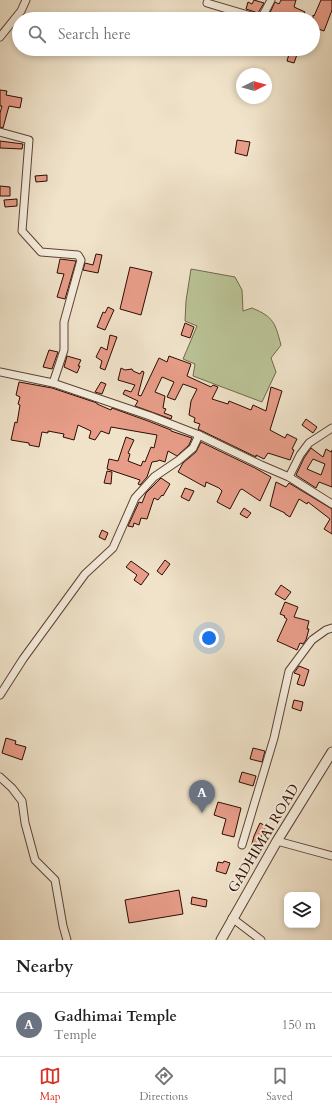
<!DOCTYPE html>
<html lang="en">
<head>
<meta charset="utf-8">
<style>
	:root { --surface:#fff; --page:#f2f2f2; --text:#222; --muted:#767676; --line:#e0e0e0; --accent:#d93025 }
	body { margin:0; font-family:Cardo,serif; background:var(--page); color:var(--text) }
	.controls { position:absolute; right:12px; bottom:12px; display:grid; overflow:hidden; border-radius:8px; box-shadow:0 2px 6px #0003 }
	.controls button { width:36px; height:36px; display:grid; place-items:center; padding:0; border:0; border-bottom:1px solid var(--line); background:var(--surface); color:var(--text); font:20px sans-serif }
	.compass { position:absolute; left:236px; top:68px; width:36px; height:36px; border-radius:50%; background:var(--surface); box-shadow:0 2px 6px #0003; rotate:85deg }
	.you { position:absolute; left:209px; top:638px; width:14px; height:14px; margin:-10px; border:3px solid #fff; border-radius:50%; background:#1a73e8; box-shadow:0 0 0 6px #1a73e833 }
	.badge { display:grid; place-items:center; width:26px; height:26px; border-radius:50%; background:var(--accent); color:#fff; font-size:13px; font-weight:700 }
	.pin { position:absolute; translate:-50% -33px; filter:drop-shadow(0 1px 2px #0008) }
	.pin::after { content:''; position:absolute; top:21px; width:14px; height:12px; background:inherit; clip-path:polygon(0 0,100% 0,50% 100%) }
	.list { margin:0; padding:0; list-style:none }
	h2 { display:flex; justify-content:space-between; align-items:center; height:52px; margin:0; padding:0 16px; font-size:17px }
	h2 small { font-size:13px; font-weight:400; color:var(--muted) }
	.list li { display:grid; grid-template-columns:26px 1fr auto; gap:12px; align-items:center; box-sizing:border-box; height:64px; padding:0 16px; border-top:1px solid var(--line) }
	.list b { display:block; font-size:15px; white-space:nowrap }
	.list p { margin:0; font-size:13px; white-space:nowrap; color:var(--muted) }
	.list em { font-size:13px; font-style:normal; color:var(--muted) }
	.icon { flex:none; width:22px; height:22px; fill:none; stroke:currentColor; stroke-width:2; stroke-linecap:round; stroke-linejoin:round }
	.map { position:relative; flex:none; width:332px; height:940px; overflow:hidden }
	.search { position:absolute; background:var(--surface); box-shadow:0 2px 6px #0003; left:12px; right:12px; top:12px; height:44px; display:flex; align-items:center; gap:10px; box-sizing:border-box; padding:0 14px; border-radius:22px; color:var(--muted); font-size:15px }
	.sheet { height:116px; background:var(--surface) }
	nav { display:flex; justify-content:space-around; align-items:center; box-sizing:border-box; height:56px; border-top:1px solid var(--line); background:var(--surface); font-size:11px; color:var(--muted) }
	nav a { display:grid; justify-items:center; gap:2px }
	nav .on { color:var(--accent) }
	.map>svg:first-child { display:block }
</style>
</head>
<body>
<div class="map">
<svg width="332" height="940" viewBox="0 0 332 940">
	<rect width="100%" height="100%" fill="#f0e3ca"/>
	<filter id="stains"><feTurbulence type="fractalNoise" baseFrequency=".005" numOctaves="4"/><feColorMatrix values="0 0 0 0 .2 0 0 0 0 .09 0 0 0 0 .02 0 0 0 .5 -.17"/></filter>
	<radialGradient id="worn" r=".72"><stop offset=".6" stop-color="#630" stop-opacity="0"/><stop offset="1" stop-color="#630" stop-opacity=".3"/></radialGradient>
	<path fill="#bac396" stroke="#73684c" d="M191 269 235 277 242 290 243 311 252 308C274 317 275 323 281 345L271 358 276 372 262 402 193 376 195 364 183 359 197 326 185 321 186 301Z"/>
	<g fill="#e89d89" stroke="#2c0d02" fill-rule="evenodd">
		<path d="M254 0 264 3 258 13 246 9 248 2 252 4Z"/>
		<path d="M281 0H296L294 7 305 12 302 19H267L275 2 279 4Z"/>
		<path d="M321 0H332V10L324 31 313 27V15L314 16Z"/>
		<path d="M278 49H299L294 63 287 61 289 54Z"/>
		<path d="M0 90 7 91 6 95 22 98 20 108 9 106 3 128 0 127V113L2 106H0Z"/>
		<path d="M237 140 250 142 247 156 235 153Z"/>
		<path d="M0 141 23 144 22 149 0 148Z"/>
		<path d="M47 175V181L36 182 35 176Z"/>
		<path d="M0 186 10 187V196H0Z"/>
		<path d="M17 199V206L5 207 4 200Z"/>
		<path d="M96 254 102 255 98 273 83 270 85 263 93 265Z"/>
		<path d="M60 259 76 261 65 299 57 297 64 274 57 273Z"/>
		<path d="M130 267 152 272 141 315 120 309Z"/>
		<path d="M108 307 114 310 105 330 97 327 103 312 105 313Z"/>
		<path d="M185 323 194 327 190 338 181 335Z"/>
		<path d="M110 335 117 337 105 370 100 368 102 361 96 357 101 347 107 350Z"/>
		<path d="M49 350 58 352 52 369 43 367Z"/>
		<path d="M67 356 81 360 78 366H80L77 373 64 367Z"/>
		<path d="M169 356 191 364 187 376 211 387 213 385 218 387 212 399 228 404 229 401 251 410 253 405 266 411 271 387 282 391 270 430 285 438 287 434 297 439 292 449 294 450 290 460 268 453 264 459 256 455V457L198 429 200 424 194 422 195 418 189 415 191 401 197 389 183 384 175 400 167 397 174 382 162 377 155 392 165 396 163 408 166 409 164 413 172 416 171 419 135 406 138 401 123 394 125 390 131 392 135 385 118 380 121 368 125 370 132 369 133 371 140 374 142 371 144 372 138 395 141 396 159 358 167 362Z"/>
		<path d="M19 382 52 388 97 403V404L111 410 112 408 148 421 171 430V431L192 438 189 445 177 456 168 451 165 462 159 460 158 461 152 462 147 477 140 485 138 484 140 480 107 469 109 459 118 461 126 437 134 440 128 453 130 454 128 461 141 466 143 461 145 462 151 447 154 448 157 435 111 427 109 434 101 431 95 440 89 438 91 431 78 425 74 440 63 437 64 434 48 431V433L42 432 39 447 29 445V443L11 440 15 422 17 423 20 405 18 404 20 397 16 395Z"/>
		<path d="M101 382 106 384 102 394 95 392Z"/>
		<path d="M306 419 317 427 313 433 302 425Z"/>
		<path d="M201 442 255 468 271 477 260 501 242 489 240 490 230 509 217 502 222 491 219 488 206 482 205 487 178 472 183 463 196 452Z"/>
		<path d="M311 448 323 457 326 449 331 452 332 450V487L319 482 316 488 296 475 304 458ZM313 459 325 464 321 475 307 469Z"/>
		<path d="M107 471 112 472 111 484 104 483Z"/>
		<path d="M161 478 170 484 163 496 162 495 158 500 154 498 147 519 141 518 139 525 134 523 133 527 128 526 139 502 142 503 146 493Z"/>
		<path d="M276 482 286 487 289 483 332 509V534L324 529 330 519 308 502 307 504 299 499 290 517 285 514V513L270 506Z"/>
		<path d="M185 488 194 491 189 501 181 497Z"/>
		<path d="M244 508 251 513 247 518 240 514Z"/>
		<path d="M102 530 108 533 105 540 99 537Z"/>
		<path d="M165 560 170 564 162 575 157 571Z"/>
		<path d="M131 561 149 574 141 585 134 580 137 575 126 567Z"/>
		<path d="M281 585 291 592 285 600 275 594Z"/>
		<path d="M285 602 298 607 294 617 309 621 307 629H309L306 640 303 644 300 643 297 650 277 641 287 619 284 617 285 616 280 614Z"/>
		<path d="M299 666 309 670 304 686 297 684 300 675 294 673Z"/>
		<path d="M294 700 303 702 301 711 292 708Z"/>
		<path d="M6 738 16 741 15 744 26 747 22 760 2 753Z"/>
		<path d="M253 748 265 751 262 762 250 759Z"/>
		<path d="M242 772 256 776 253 786 239 782Z"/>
		<path d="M194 792 205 794 203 803 192 801Z"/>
		<path d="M218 802 241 808 234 837 222 834 226 819 214 815Z"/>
		<path d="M260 823 266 826 252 857 249 855 254 836Z"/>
		<path d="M224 861 230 863 226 874 216 871 218 862 223 863Z"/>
		<path d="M179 890 183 914 129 923 125 900Z"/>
		<path d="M192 897 207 900 206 907 191 904Z"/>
	</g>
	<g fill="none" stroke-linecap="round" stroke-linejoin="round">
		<g stroke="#5d4234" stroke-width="9">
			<g id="minor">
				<path d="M207 3 261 19"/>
				<path d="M261 19 271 0"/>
				<path d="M0 37 21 11 26 0"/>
				<path d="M0 132 29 140 22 231 41 252 78 255 81 260 64 322V350L53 383"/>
				<path d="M0 372 53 383 150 416 199 435 261 465 289 477 332 504"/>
				<path d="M289 477 300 455 309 443 332 428"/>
				<path d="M0 695 23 659 85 574 113 548 135 498 154 477 179 460 193 448 199 435"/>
				<path d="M0 777 12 788 22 801 25 823 35 860 55 880 63 926 67 940"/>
				<path d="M277 841 332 856"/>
				<path d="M242 845 274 738 289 671 312 640 326 630 332 628"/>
				<path d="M232 918 261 940"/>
			</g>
		</g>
		<g stroke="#5d4234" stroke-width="11">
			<path id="tertiary" d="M221 940 277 841 332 752"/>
		</g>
		<use href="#minor" stroke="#f5eddd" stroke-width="7"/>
		<use href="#tertiary" stroke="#f5eddd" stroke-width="9"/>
	</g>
	<g text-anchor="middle" stroke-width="4" stroke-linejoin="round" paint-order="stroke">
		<g font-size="14" fill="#2c0d02" stroke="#f5eddd">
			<text transform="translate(263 838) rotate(-59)" y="5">GADHIMAI ROAD</text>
		</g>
	</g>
	<rect width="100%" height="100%" filter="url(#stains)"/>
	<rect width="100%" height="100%" fill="url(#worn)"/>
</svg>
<div class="controls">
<button><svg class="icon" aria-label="layers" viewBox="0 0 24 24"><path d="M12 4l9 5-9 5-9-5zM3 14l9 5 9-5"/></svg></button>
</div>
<svg class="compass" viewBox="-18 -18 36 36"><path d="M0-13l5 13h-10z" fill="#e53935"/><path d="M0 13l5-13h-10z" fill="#767676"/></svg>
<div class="you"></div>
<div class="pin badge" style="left:202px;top:813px;background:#6b7280">A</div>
<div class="search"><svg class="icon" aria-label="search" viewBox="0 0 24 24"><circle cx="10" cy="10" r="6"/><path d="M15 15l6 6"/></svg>Search here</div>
</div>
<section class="sheet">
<h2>Nearby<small></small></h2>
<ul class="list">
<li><span class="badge" style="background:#6b7280">A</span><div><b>Gadhimai Temple</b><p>Temple</p></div><em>150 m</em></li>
</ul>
</section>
<nav>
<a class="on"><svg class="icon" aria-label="map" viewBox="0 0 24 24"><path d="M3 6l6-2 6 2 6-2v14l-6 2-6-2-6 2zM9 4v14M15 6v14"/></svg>Map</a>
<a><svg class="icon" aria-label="directions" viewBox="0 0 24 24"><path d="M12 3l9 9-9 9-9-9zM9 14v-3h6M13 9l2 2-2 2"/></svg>Directions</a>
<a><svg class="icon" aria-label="saved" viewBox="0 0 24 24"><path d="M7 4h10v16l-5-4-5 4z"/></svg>Saved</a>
</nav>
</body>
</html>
